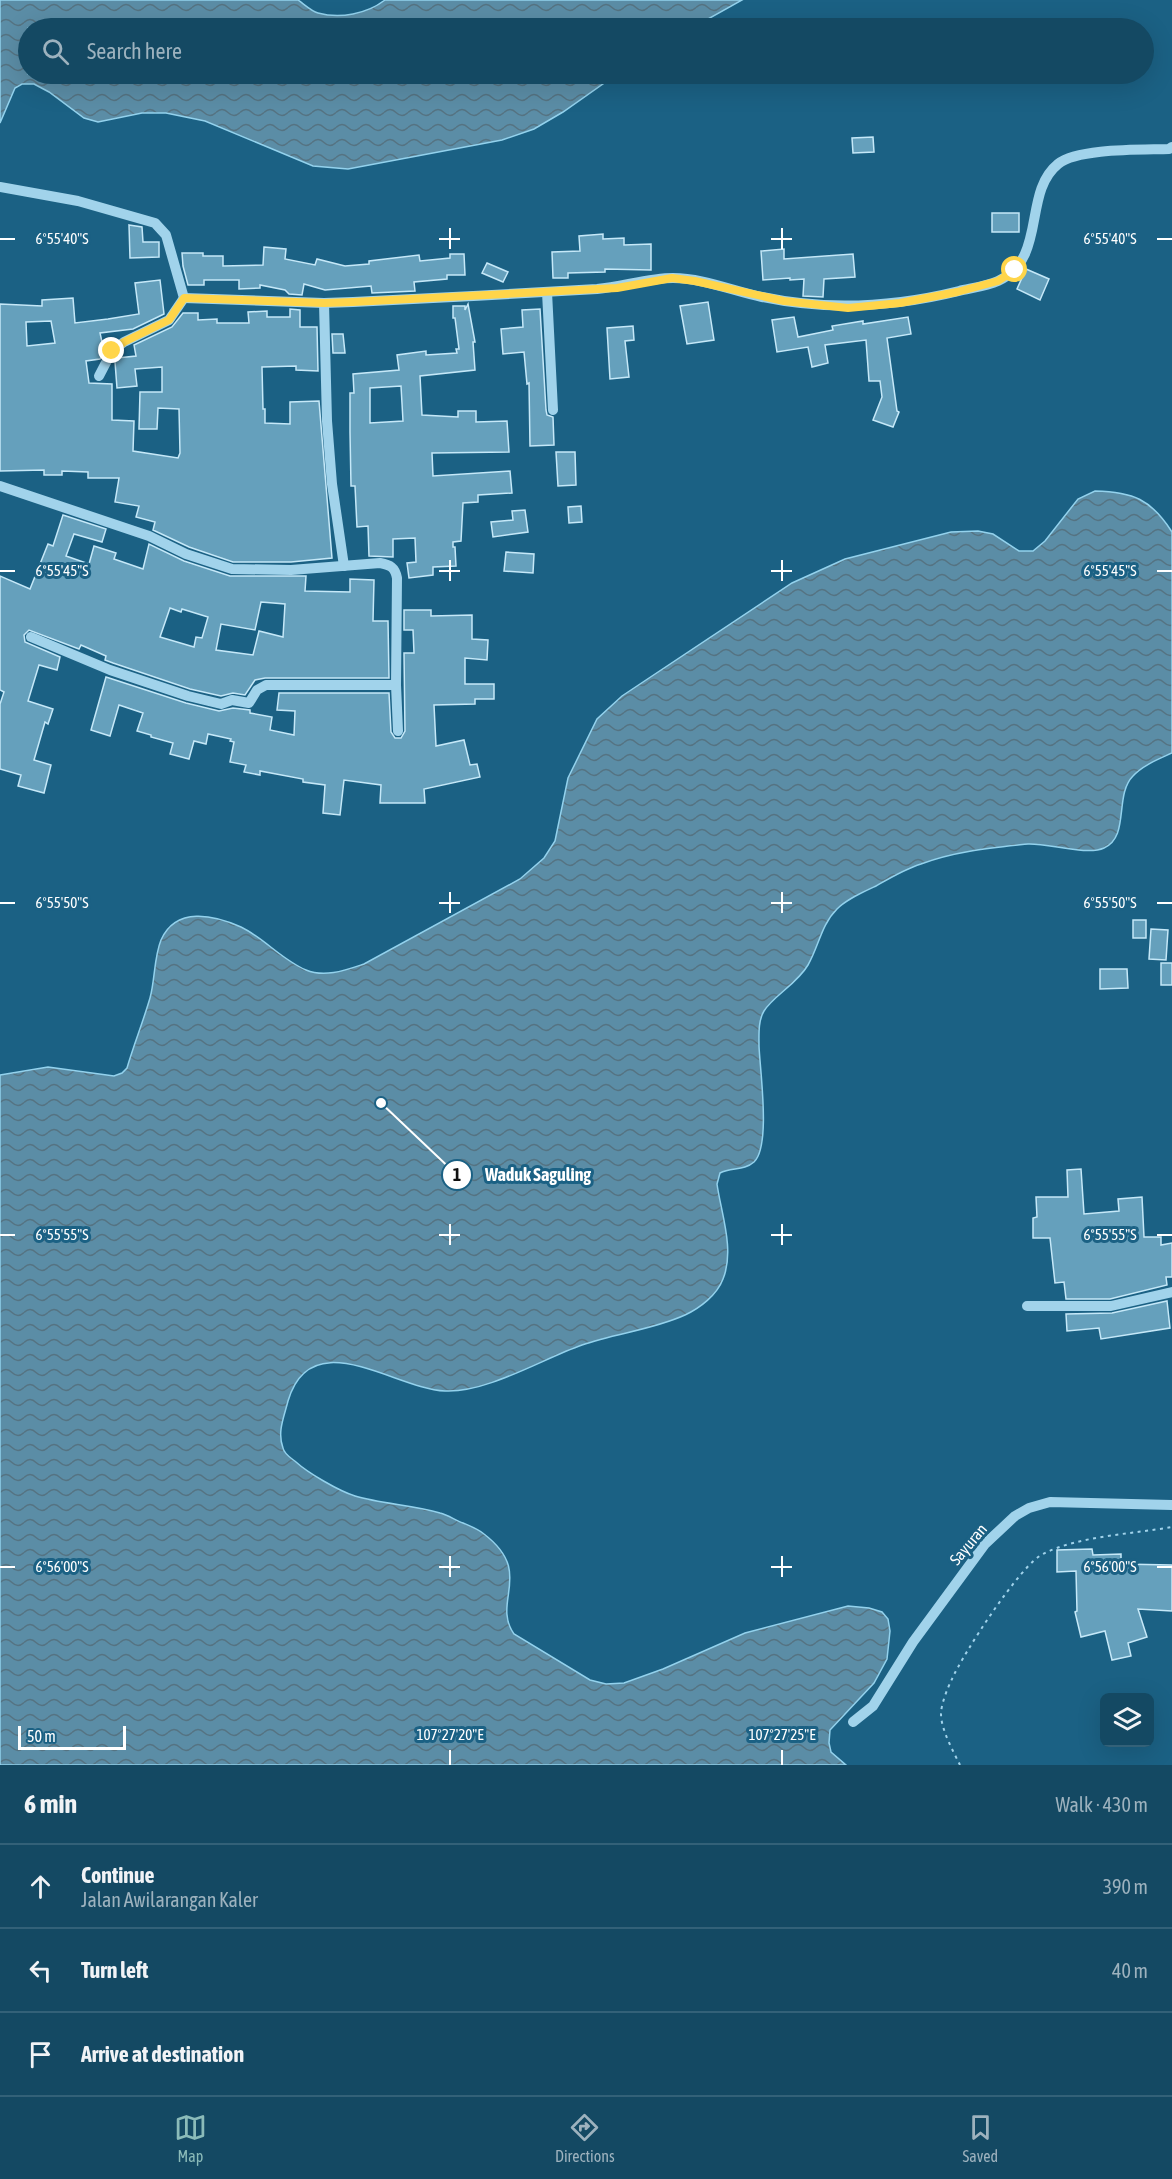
<!DOCTYPE html>
<html lang="en">
<head>
<meta charset="utf-8">
<style>
	:root { --surface:#144963; --page:#1d5069; --text:#f1f3f6; --muted:#9db2be; --line:#336178; --accent:#8bbbb9 }
	body { margin:0; font-family:"Asap Condensed",sans-serif; background:var(--page); color:var(--text) }
	.controls { position:absolute; right:18px; bottom:18px; display:grid; overflow:hidden; border-radius:9px; box-shadow:0 6px 24px #0002 }
	.controls button { width:54px; height:54px; display:grid; place-items:center; padding:0; border:0; border-bottom:2px solid var(--line); background:var(--surface); color:var(--text); font:30px sans-serif }
	.scale { position:absolute; left:18px; bottom:15px; width:108px; box-sizing:border-box; padding-left:6px; border:3px solid #fff; border-top:0; font-size:16px; line-height:21px; white-space:nowrap; color:#fff; -webkit-text-stroke:4px #1b6184; paint-order:stroke }
	.stop { position:absolute; width:18px; height:18px; margin:-14px; border:4px solid #ffd54a; border-radius:50%; background:#fff }
	.stop.end { background:#ffd54a; border-color:#fff; box-shadow:0 2px 6px #0008 }
	.list { margin:0; padding:0; list-style:none }
	h2 { display:flex; justify-content:space-between; align-items:center; height:78px; margin:0; padding:0 24px; font-size:26px }
	h2 small { font-size:20px; font-weight:400; color:var(--muted) }
	.list li { display:grid; grid-template-columns:39px 1fr auto; gap:18px; align-items:center; box-sizing:border-box; height:84px; padding:0 24px; border-top:2px solid var(--line) }
	.list b { display:block; font-size:22px; white-space:nowrap }
	.list p { margin:0; font-size:20px; white-space:nowrap; color:var(--muted) }
	.list em { font-size:20px; font-style:normal; color:var(--muted) }
	.icon { flex:none; width:33px; height:33px; fill:none; stroke:currentColor; stroke-width:2; stroke-linecap:round; stroke-linejoin:round }
	.map { position:relative; flex:none; width:1172px; height:1765px; overflow:hidden }
	.search { position:absolute; background:var(--surface); box-shadow:0 6px 24px #0002; left:18px; right:18px; top:18px; height:66px; display:flex; align-items:center; gap:15px; box-sizing:border-box; padding:0 21px; border-radius:33px; color:var(--muted); font-size:22px }
	.sheet { height:330px; background:var(--surface) }
	nav { display:flex; justify-content:space-around; align-items:center; box-sizing:border-box; height:84px; border-top:2px solid var(--line); background:var(--surface); font-size:16px; color:var(--muted) }
	nav a { display:grid; justify-items:center; gap:3px }
	nav .on { color:var(--accent) }
	.map>svg:first-child { display:block }
</style>
</head>
<body>
<div class="map">
<svg width="1172" height="1765" viewBox="0 0 1172 1765">
	<defs>
		<pattern id="water-waves" width="16" height="10" patternUnits="userSpaceOnUse" patternTransform="scale(1.5)"><rect width="16" height="10" fill="#5b8da6"/><path d="M0 5q4-4 8 0t8 0" fill="none" stroke="#557382"/></pattern>
	</defs>
	<rect width="100%" height="100%" fill="#1b6184"/>
	<g fill="url(#water-waves)" stroke="#93d2ed" stroke-width="1.5">
		<path d="M0 0H298C304 4 311 11 318 13 340 19 367 14 385 0H742L692 28H28V74H617L563 112 534 129 502 140 348 169 313 166 205 121 166 113H142L98 122 84 118 49 92 34 84H22L15 88 0 123Z"/>
		<path d="M1095 491C1133 492 1151 499 1172 532V753C1159 759 1143 765 1133 776 1114 795 1130 837 1104 848 1087 856 1048 843 1028 844 991 848 956 851 921 864 905 869 890 878 876 886 863 892 847 899 837 909 821 925 819 946 808 965 797 984 773 996 764 1011 758 1021 759 1035 759 1046 760 1071 771 1146 754 1162 744 1171 731 1167 720 1173L717 1184C721 1213 735 1250 723 1279 717 1295 700 1308 685 1315 652 1330 616 1333 582 1345 542 1359 487 1393 445 1391 395 1389 311 1322 288 1401 284 1417 277 1432 283 1448 284 1454 291 1458 296 1462 308 1473 339 1491 355 1496 382 1504 413 1505 440 1513 448 1515 455 1520 463 1523 470 1526 478 1529 484 1534 535 1573 491 1601 514 1634L590 1680 606 1684 624 1683 663 1669 745 1633 848 1606 869 1608 882 1612 888 1619 890 1631 887 1659 874 1683 830 1730 829 1743 831 1752 846 1765H0V1075L48 1067 114 1076 122 1073 127 1068C134 1044 143 1022 150 998 155 980 154 957 161 940 176 906 214 915 241 927 264 938 282 960 306 970 325 978 346 970 364 964L520 879 544 858 555 841 568 778 597 719 622 696 792 583 845 559 951 532 978 531 993 534 1019 551H1033L1045 541 1078 499Z"/>
	</g>
	<g fill="#65a0bc" stroke="#c5e8f8" stroke-width="1.5" fill-rule="evenodd">
		<path d="M873 137 874 152 853 153 852 138Z"/>
		<rect x="992" y="213" width="27" height="19"/>
		<path d="M129 225 142 227 143 242H159V257L130 258Z"/>
		<path d="M603 234V239L624 238V245L651 244V270L605 269V272L568 273V278H553L552 252 580 251 579 236Z"/>
		<path d="M264 247 286 249 285 259 315 265 317 259 345 266 369 264V261L419 255 420 261 450 258V254H464L465 275H447V279L414 282 415 291 372 293 371 286 325 290 304 284 302 295 289 294 285 290 260 285V288L239 289V280H204V285H188L183 266 182 253H203V256H223V266L263 265Z"/>
		<path d="M784 249V259L853 254 855 277 824 279 823 297 803 296 804 279 790 280V278L763 280 761 251Z"/>
		<path d="M487 263 508 272 503 282 482 273Z"/>
		<path d="M1026 269 1049 279 1040 300 1017 289Z"/>
		<path d="M160 280 164 314 133 329 100 333 104 351 100 359 86 361 89 383 112 384V420L134 421 133 451 178 458 180 453 179 409 158 408 157 429H139L140 392H162V367L135 369 137 386 117 388 115 362 117 358 136 356 134 345 172 327 183 313H198V320L217 319V323H249L248 312 267 311V317H290V309L300 310V327H317L318 371 296 370V366L262 367 263 409H265V423L290 424V402L319 401 332 558 291 562H233L189 547 153 530 155 522 136 517 139 506 115 502 119 478H88V472L62 471V475H44V470L0 471V304L42 306V300L73 298 75 323 108 319 139 314 135 283ZM51 321 55 343 27 346 26 322Z"/>
		<path d="M708 302 714 340 687 344 680 306Z"/>
		<path d="M468 304 475 342H473L475 370 420 376 422 415 458 417V411H476V422L507 421 509 452 432 453 433 476 510 471 512 493 478 495V502L463 503 461 541 453 542V547H455L456 566 433 567V575L409 578 407 563 416 562 415 538 393 539V557L369 556 368 526 357 527 355 486H351L350 432V393H354L353 374 399 370 397 355 426 351V355L457 353 456 349H459L455 318H453V306H465V310ZM401 386 403 421 370 423V388Z"/>
		<path d="M540 309 546 410 547 415 553 417 554 445 530 446 529 383 527 384 524 352 503 354 501 329 523 327 522 310Z"/>
		<path d="M794 317 798 337 833 330 832 326 863 321V324L908 317 911 334 887 338 897 411 899 412 893 427 873 420 882 397 880 381H869L866 340 825 345 828 363 812 367 808 347 777 352 772 320Z"/>
		<path d="M633 326 634 340 625 341 629 377 610 379 607 328Z"/>
		<path d="M332 334H343L345 353H333Z"/>
		<path d="M556 452H575L576 485 558 486Z"/>
		<path d="M581 506 582 522 569 523 568 507Z"/>
		<path d="M525 510 528 532 493 537 491 522 513 520 512 511Z"/>
		<path d="M63 515 106 529 102 542 74 534 66 556 89 564 94 546 116 553 114 559 143 569 149 544 184 561 230 576H306L305 591 350 592V579L374 580 373 621H388L389 678H265L255 680 245 695 233 693 221 696 190 689 113 663 105 660 106 656 81 645 79 649 29 630 24 635 25 642 60 657 57 670 39 665 28 701 53 709 48 724 45 722 34 760 51 765 44 793 18 786 21 775 0 769V704L4 692 0 690V576L30 589 48 544 53 546ZM261 602 285 604 283 637 259 631 253 655 216 650 221 624 255 630ZM170 608 181 612 182 609 208 617 202 638 196 637 194 647 160 637Z"/>
		<path d="M506 552 534 554 533 573 504 571Z"/>
		<path d="M404 610H431V616L472 615V639L488 640 487 660 465 658V684H494V699H475V704L434 705 436 746 464 740 470 765 477 764 480 777 424 789 425 803H380L381 785 344 780 340 815 323 813 325 785 303 782V779L260 771V775L244 772 246 765 230 762 234 742 230 741 231 739 208 734 206 744 194 741 189 759 170 754 173 743 151 737V735L137 731 143 713 119 705 110 736 91 730 106 677 186 703 219 711 233 708 250 710V713L272 717 270 730 294 735 295 711 277 710 279 693H389L391 732 395 738H401L405 731 404 653H414L413 630H404Z"/>
		<rect x="1133" y="920" width="13" height="18"/>
		<path d="M1151 929 1168 930 1166 960 1149 959Z"/>
		<rect x="1161" y="963" width="11" height="22"/>
		<path d="M1100 969H1127L1128 988 1100 989Z"/>
		<path d="M1081 1169 1084 1214 1119 1211 1118 1199 1142 1197 1144 1237H1161V1245L1172 1243V1277H1166L1167 1285 1110 1299H1066L1064 1282 1055 1283 1050 1238H1033V1218L1037 1217 1036 1197H1068L1067 1170Z"/>
		<path d="M1167 1301 1170 1328 1101 1339 1099 1328 1067 1331 1066 1314 1112 1313Z"/>
		<path d="M1092 1549 1093 1555 1121 1554V1564L1172 1565V1611L1138 1609 1147 1637 1128 1643 1131 1656 1112 1660 1105 1631 1081 1637 1075 1612 1077 1611 1076 1571 1057 1572V1550Z"/>
	</g>
	<g fill="none" stroke-linecap="round" stroke-linejoin="round">
		<path stroke="#a1d3eb" stroke-width="2" stroke-dasharray="3 4.5" stroke-linecap="butt" d="M960 1765C953 1751 941 1729 941 1714 941 1704 948 1687 952 1679 963 1654 1021 1564 1043 1554 1078 1536 1132 1534 1172 1527"/>
		<g stroke="#a1d3eb" stroke-width="10">
			<path d="M0 187 78 201 155 223 166 235 184 298"/>
			<path d="M547 292 553 410"/>
			<path d="M184 298 324 303 353 302C434 298 516 294 597 289 622 287 648 278 673 278 703 278 733 291 762 297 828 311 894 307 959 291 972 288 987 286 998 281 1048 258 1022 193 1058 164 1078 148 1143 150 1169 149L1172 147"/>
			<path d="M324 303 327 421 332 484 344 566"/>
			<path d="M99 376 112 351 124 342 169 320 184 298"/>
			<path d="M0 486 149 536 186 554 232 569 291 570 380 563C390 565 395 567 397 578L396 685 398 731"/>
			<path d="M31 637 110 670 188 696 221 704 232 700 249 703 257 690 266 685H396"/>
			<path d="M1027 1306H1111L1172 1292"/>
			<path d="M853 1722 873 1706 913 1642 985 1544 1015 1516 1029 1508 1050 1502 1172 1505"/>
		</g>
	</g>
	<g fill="none" stroke-linecap="round" stroke-linejoin="round">
		<path stroke="#ffd54a" stroke-width="8" d="M112 351 124 342 169 320 184 298 324 303 353 302 617 288 672 278 695 281 784 301 848 308 900 303 957 292 998 281 1015 270"/>
	</g>
	<path fill="none" stroke="#fff" stroke-width="2" d="M450 228V249M782 228V249M0 239H15M439 239H460M771 239H792M1157 239H1172M450 560V581M782 560V581M0 571H15M439 571H460M771 571H792M1157 571H1172M450 892V913M782 892V913M0 903H15M439 903H460M771 903H792M1157 903H1172M450 1224V1245M782 1224V1245M0 1235H15M439 1235H460M771 1235H792M1157 1235H1172M450 1556V1577M782 1556V1577M0 1567H15M439 1567H460M771 1567H792M1157 1567H1172M450 1750V1765M782 1750V1765"/>
	<g text-anchor="middle" stroke-width="6" stroke-linejoin="round" paint-order="stroke">
		<g font-size="16" fill="#fff" stroke="#1b6184">
			<text transform="translate(968 1544) rotate(-50)" y="6">Sayuran</text>
		</g>
	</g>
	<g font-size="15" text-anchor="middle" fill="#fff" stroke="#1b6184" stroke-width="6" stroke-linejoin="round" paint-order="stroke">
		<text x="62" y="244">6°55'40"S</text>
		<text x="1110" y="244">6°55'40"S</text>
		<text x="62" y="576">6°55'45"S</text>
		<text x="1110" y="576">6°55'45"S</text>
		<text x="62" y="908">6°55'50"S</text>
		<text x="1110" y="908">6°55'50"S</text>
		<text x="62" y="1240">6°55'55"S</text>
		<text x="1110" y="1240">6°55'55"S</text>
		<text x="62" y="1572">6°56'00"S</text>
		<text x="1110" y="1572">6°56'00"S</text>
		<text x="450" y="1740">107°27'20"E</text>
		<text x="782" y="1740">107°27'25"E</text>
	</g>
	<path fill="none" stroke="#fff" stroke-width="2" d="M381 1103L457 1175"/>
	<g fill="#fff" stroke="#1b6184" stroke-width="2">
		<circle cx="381" cy="1103" r="6"/>
		<circle cx="457" cy="1175" r="15"/>
	</g>
	<g font-size="18" text-anchor="middle" font-weight="bold" fill="#111">
		<text x="457" y="1181">1</text>
	</g>
	<g font-size="18" text-anchor="middle" font-weight="bold" fill="#fff" stroke="#1b6184" stroke-width="6" stroke-linejoin="round" paint-order="stroke">
		<text x="538" y="1181">Waduk Saguling</text>
	</g>
</svg>
<div class="controls">
<button><svg class="icon" aria-label="layers" viewBox="0 0 24 24"><path d="M12 4l9 5-9 5-9-5zM3 14l9 5 9-5"/></svg></button>
</div>
<div class="scale">50 m</div>
<div class="stop" style="left:1015px;top:270px"></div>
<div class="stop end" style="left:112px;top:351px"></div>
<div class="search"><svg class="icon" aria-label="search" viewBox="0 0 24 24"><circle cx="10" cy="10" r="6"/><path d="M15 15l6 6"/></svg>Search here</div>
</div>
<section class="sheet">
<h2>6 min<small>Walk · 430 m</small></h2>
<ul class="list">
<li><svg class="icon" aria-label="ahead" viewBox="0 0 24 24"><path d="M12 20V5M6 11l6-6 6 6"/></svg><div><b>Continue</b><p>Jalan Awilarangan Kaler</p></div><em>390 m</em></li>
<li><svg class="icon" aria-label="left" viewBox="0 0 24 24"><path d="M17 20v-9H6M10 6l-5 5 5 5"/></svg><div><b>Turn left</b></div><em>40 m</em></li>
<li><svg class="icon" aria-label="arrive" viewBox="0 0 24 24"><path d="M6 21V4h12l-3 4 3 4H6"/></svg><div><b>Arrive at destination</b></div></li>
</ul>
</section>
<nav>
<a class="on"><svg class="icon" aria-label="map" viewBox="0 0 24 24"><path d="M3 6l6-2 6 2 6-2v14l-6 2-6-2-6 2zM9 4v14M15 6v14"/></svg>Map</a>
<a><svg class="icon" aria-label="directions" viewBox="0 0 24 24"><path d="M12 3l9 9-9 9-9-9zM9 14v-3h6M13 9l2 2-2 2"/></svg>Directions</a>
<a><svg class="icon" aria-label="saved" viewBox="0 0 24 24"><path d="M7 4h10v16l-5-4-5 4z"/></svg>Saved</a>
</nav>
</body>
</html>
